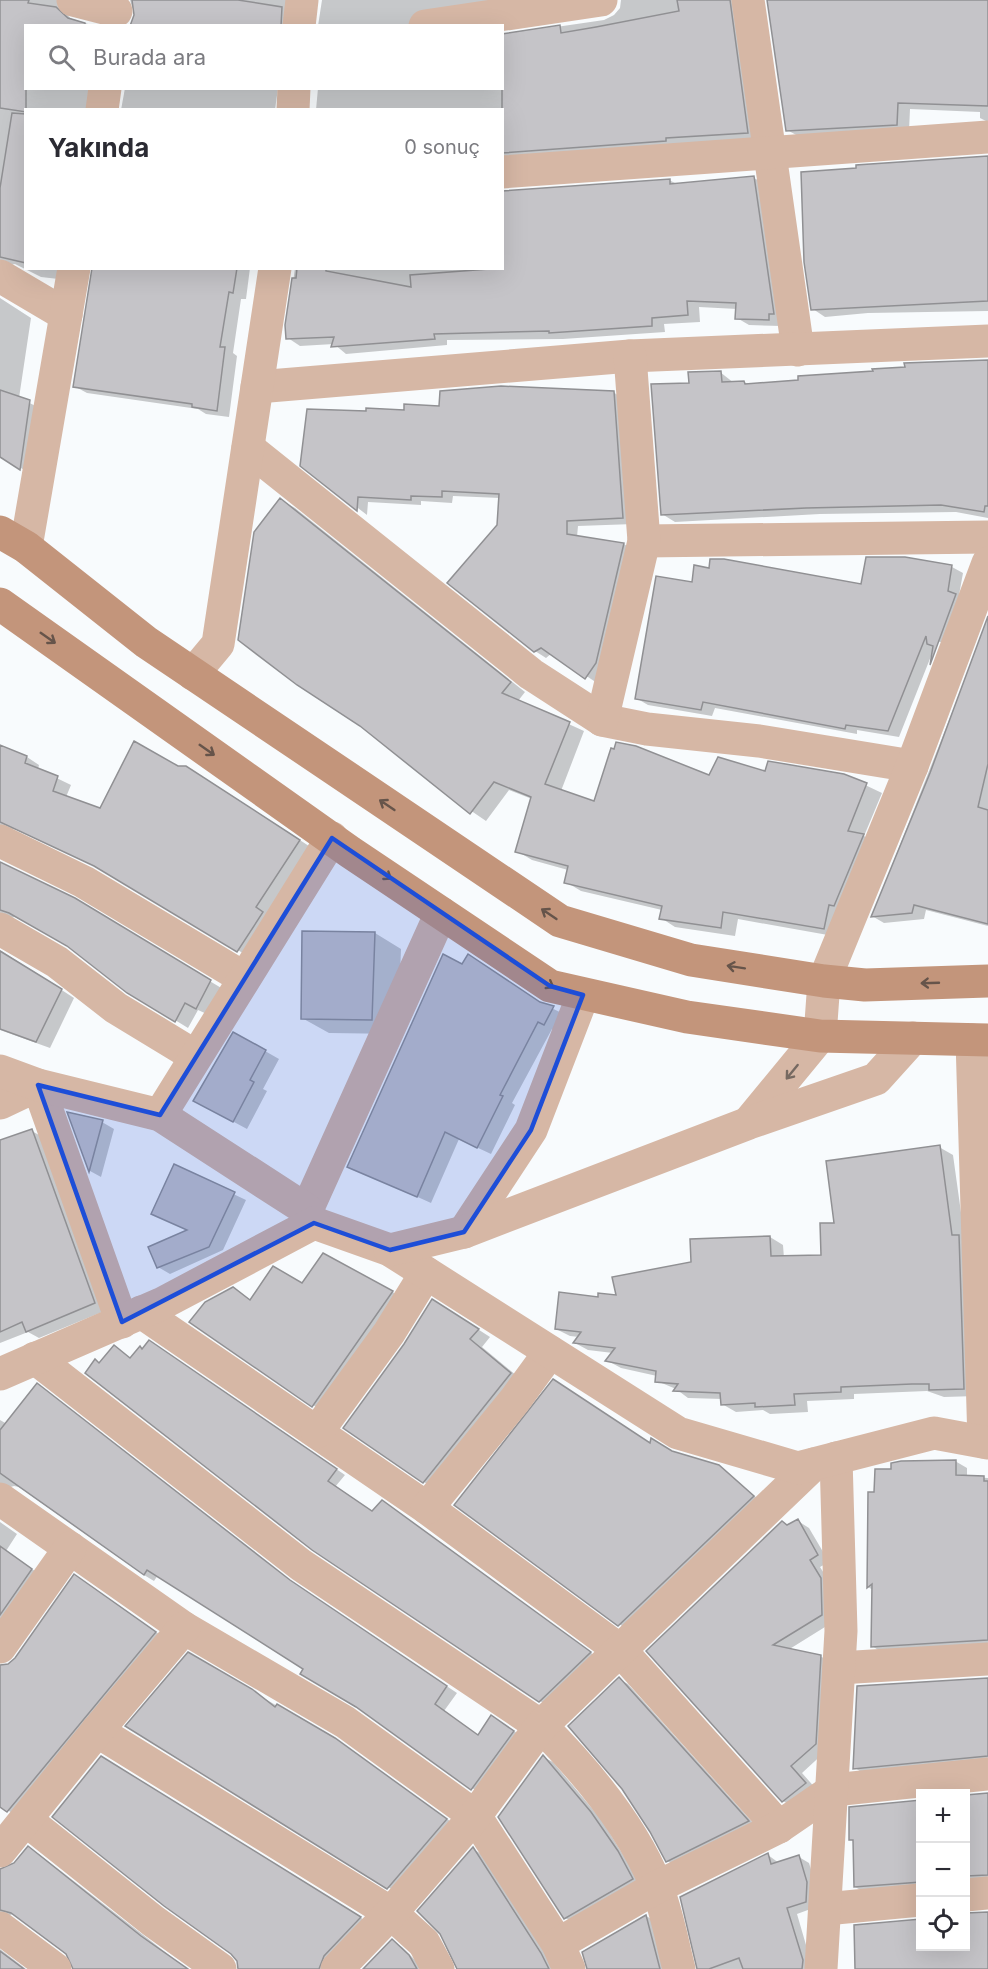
<!DOCTYPE html>
<html lang="tr">
<head>
<meta charset="utf-8">
<style>
	:root { --surface:#fff; --page:#f2f2f3; --text:#2b2b33; --muted:#7c7c81; --line:#e1e1e2 }
	body { margin:0; font-family:Inter,sans-serif; background:var(--page); color:var(--text) }
	.controls { position:absolute; right:18px; bottom:18px; display:grid; overflow:hidden; border-radius:0px; box-shadow:0 6px 24px #0002 }
	.controls button { width:54px; height:54px; display:grid; place-items:center; padding:0; border:0; border-bottom:2px solid var(--line); background:var(--surface); color:var(--text); font:30px sans-serif }
	.list { margin:0; padding:0; list-style:none }
	h2 { display:flex; justify-content:space-between; align-items:center; height:78px; margin:0; padding:0 24px; font-size:26px }
	h2 small { font-size:20px; font-weight:400; color:var(--muted) }
	.icon { flex:none; width:33px; height:33px; fill:none; stroke:currentColor; stroke-width:2; stroke-linecap:round; stroke-linejoin:round }
	.map { position:relative; flex:none; width:988px; height:1969px; overflow:hidden }
	.search { position:absolute; background:var(--surface); box-shadow:0 6px 24px #0002; left:24px; top:24px; width:480px; height:66px; display:flex; align-items:center; gap:15px; box-sizing:border-box; padding:0 21px; border-radius:0px; color:var(--muted); font-size:22px }
	.panel { position:absolute; background:var(--surface); box-shadow:0 6px 24px #0002; left:24px; top:108px; width:480px; height:162px; border-radius:0px }
	.map>svg:first-child { display:block }
</style>
</head>
<body>
<div class="map">
<svg width="988" height="1969" viewBox="0 0 988 1969">
	<rect width="100%" height="100%" fill="#f8fbfd"/>
	<g fill="#0003">
		<path d="M0 0H69L67 14 70 18 94 26H26V88H102L97 110H26V268H70L67 280 41 277 15 264 4 266 0 270Z"/>
		<path d="M130 0H298L294 26H130L135 17Z"/>
		<path d="M322 0H530L421 26H318Z"/>
		<path d="M621 0H743L760 140 502 165V110H316L318 88H502V35L604 20 614 15 620 8Z"/>
		<path d="M768 0H988V122L980 118V112L910 109 909 131 800 137 787 130Z"/>
		<path d="M125 88H278L275 110H121Z"/>
		<path d="M988 157V311L868 313 825 317 813 309Z"/>
		<path d="M754 178 767 185 781 326 749 325 737 318V309L699 307 700 322 664 324 665 332 563 339 447 340V345L346 354 334 344 300 346 288 338 287 325 295 268H502L669 180 677 184Z"/>
		<path d="M94 268H250L246 299H241L233 353 237 356 229 417 206 414 198 409 87 393 74 386Z"/>
		<path d="M0 298 31 318 19 398 42 409 33 475 0 456Z"/>
		<path d="M988 361V518L956 512 820 514 675 522 662 514 691 385 720 372 734 383 744 382 749 385Z"/>
		<path d="M613 392 624 399 634 524 578 526 577 537 624 544 634 551 597 683 552 653 546 658 535 651 499 525 500 498 453 496 452 503 421 501V505L368 502 367 515 302 465 405 412Z"/>
		<path d="M281 500 295 508 525 692 518 701 584 731 561 791 595 803 710 777 766 773 844 775 882 793 864 836 878 844 839 937 738 919 735 936 675 927 661 918 662 910 581 891 566 882 568 870 532 860 517 851 532 799 509 790 486 821 429 782 431 779Z"/>
		<path d="M905 558 952 567 963 573 950 645 937 641 899 737 857 730V734L715 708 712 716 648 705 636 698 693 583 862 585Z"/>
		<path d="M988 621V926L926 910 924 919 884 923 872 916Z"/>
		<path d="M0 748 27 757 39 765 38 769 71 785 66 797 101 810 178 768 200 775 312 848 251 958 106 871 23 831 12 829 0 835Z"/>
		<path d="M0 863 74 900 223 989 209 1015 198 1010 188 1028 128 991 69 946 15 917 5 919 0 924Z"/>
		<path d="M303 932 375 933 401 949 398 1034 329 1033 302 1018Z"/>
		<path d="M0 950 74 998 50 1048 0 1030Z"/>
		<path d="M543 1004 566 1015 558 1032 552 1029 512 1103 515 1105 491 1154 459 1139 431 1203 349 1166Z"/>
		<path d="M265 1051 279 1059 263 1089 267 1091 247 1129 208 1108Z"/>
		<path d="M70 1114 102 1122 114 1129 101 1177 90 1171Z"/>
		<path d="M32 1131 44 1138 107 1310 39 1338 28 1332 0 1343V1142Z"/>
		<path d="M939 1147 953 1155 974 1306 977 1396 944 1397 927 1391 854 1394V1399L807 1401 808 1412 770 1414 763 1410 736 1412 722 1404V1399L688 1398 676 1389 657 1381V1376L621 1368 608 1361 613 1353 588 1350 575 1343 579 1337 570 1336 556 1329 599 1299 617 1297 692 1264 770 1237 783 1245 784 1258 822 1257 836 1224Z"/>
		<path d="M174 1166 246 1200 223 1250 170 1274 158 1267 189 1231 153 1213Z"/>
		<path d="M302 1285 388 1289 402 1298 324 1412 313 1405 233 1289 251 1300Z"/>
		<path d="M445 1308 490 1337 482 1347 523 1381 436 1489 424 1482Z"/>
		<path d="M114 1347 131 1359 143 1350 158 1347 345 1475 335 1487 373 1513 391 1507 598 1658 548 1706 540 1701 100 1364Z"/>
		<path d="M37 1385 300 1588 457 1693 444 1711 479 1736 502 1723 524 1738 482 1795 306 1669 158 1575 154 1581 144 1575 19 1487 14 1486 0 1490V1420L7 1424Z"/>
		<path d="M652 1444 678 1456 718 1466 763 1503 630 1631 619 1624Z"/>
		<path d="M955 1461 967 1468V1477L988 1478V1647L883 1653 872 1646 873 1590 868 1587 876 1493 892 1470Z"/>
		<path d="M798 1521 809 1528 829 1562 820 1567 832 1586 833 1622 788 1650 820 1656 832 1663 827 1750 802 1773 817 1790 795 1808 783 1801 648 1651Z"/>
		<path d="M0 1522 17 1534 6 1551 42 1576 0 1635Z"/>
		<path d="M85 1582 166 1639 18 1817 0 1805V1667L8 1666 16 1659Z"/>
		<path d="M619 1679 628 1684 756 1826 676 1866 667 1861Z"/>
		<path d="M988 1679V1762L866 1775 855 1768Z"/>
		<path d="M262 1697 345 1746 457 1826 398 1893 388 1887Z"/>
		<path d="M543 1757 553 1762 601 1819 642 1885 575 1923 565 1918Z"/>
		<path d="M112 1764 371 1924 330 1969H240L239 1961Z"/>
		<path d="M988 1794V1882L966 1887V1797Z"/>
		<path d="M920 1801V1888L866 1893 855 1887 854 1841 850 1839Z"/>
		<path d="M29 1848 39 1854 187 1969H75L73 1960 18 1916 13 1914 0 1919V1871L15 1864Z"/>
		<path d="M473 1849 483 1855 555 1969H458Z"/>
		<path d="M768 1855 779 1863 799 1857 809 1863 817 1889 816 1907 797 1914 813 1969H699Z"/>
		<path d="M988 1913V1969H857L920 1946H966V1914Z"/>
		<path d="M646 1916 657 1922 670 1969H589L584 1953Z"/>
		<path d="M392 1941 402 1947 424 1969H365Z"/>
		<path d="M0 1949 26 1969H0Z"/>
	</g>
	<g fill="#c5c4c8" stroke="#909093" stroke-width="1.5">
		<path d="M0 0H29L28 3 56 7 68 18 85 23V26H26V112L0 108Z"/>
		<path d="M132 0H238L282 7 281 26H130L134 15Z"/>
		<path d="M677 0H730L748 133 666 138V141L502 153V34L560 25 561 33 596 27 679 11Z"/>
		<path d="M767 0H988V106L898 103 897 125 786 131Z"/>
		<path d="M12 113 26 114V263L0 257V188Z"/>
		<path d="M988 156V301L811 310 804 262 801 172 856 168V165Z"/>
		<path d="M754 176 774 314H769V320L735 319 736 303 687 301 688 315 652 318V326L549 333V331L434 334 435 339 331 347 334 337 286 339 285 325 292 278H296L297 268H326V271L411 287 410 275 502 268V191L670 179V184Z"/>
		<path d="M92 268H237L233 293 229 292 220 347H225L217 411 192 407V404L73 387Z"/>
		<path d="M988 360V506H985L984 512 941 505 806 508 661 515 651 384 689 383 688 372 721 371 722 382 744 381 745 384 798 380V376L873 371 872 369 905 367 904 363Z"/>
		<path d="M501 386 614 391 623 518 567 521V534L624 543 596 663 585 679 541 648 534 652 447 583 497 525 499 494 442 491V497L411 496V500L358 497 357 511 300 466 307 409 366 411V408L404 410V404L439 406 440 391Z"/>
		<path d="M0 390 30 400 20 470 0 457Z"/>
		<path d="M280 498 511 682 502 693 570 722 545 784 594 801 611 748 614 749 616 742 636 746 709 775 718 757 765 771 768 761 844 774 867 783 848 831 864 834 834 906 829 905 824 929 723 912 721 928 659 919 662 906 564 883 568 866 515 852 531 797 494 782 470 814 360 726 297 685 238 640 254 532Z"/>
		<path d="M866 557H905L952 565 948 591 956 594 930 665 933 646 927 644 926 636 888 731 846 725 845 729 703 702 701 710 635 699 656 576 692 582 694 565 709 568 710 559H724L861 584Z"/>
		<path d="M988 616V764L978 807 988 810V924L914 905 912 913 871 917 930 773Z"/>
		<path d="M134 741 178 766H186L300 840 256 907 263 912 237 952 94 866 0 822V745L27 756 25 763 58 776 53 791 100 808Z"/>
		<path d="M0 862 75 898 211 980 196 1009 185 1003 175 1022 127 993 67 946 9 913 0 910Z"/>
		<path d="M302 931 375 932 372 1020 301 1019Z"/>
		<path d="M0 951 62 989 36 1042 0 1029Z"/>
		<path d="M443 954 462 964 468 954 540 1002 554 1006 544 1025 538 1022 500 1095 503 1096 477 1148 445 1132 417 1197 347 1167Z"/>
		<path d="M233 1032 266 1050 250 1080 254 1082 233 1122 193 1101Z"/>
		<path d="M67 1112 103 1120 89 1172Z"/>
		<path d="M32 1129 95 1303 26 1332 22 1322 0 1332V1140Z"/>
		<path d="M940 1145 952 1235H959L964 1389 929 1390V1384H912L841 1387V1392L794 1394 795 1405 755 1407V1403L721 1405 720 1393 673 1391 678 1384 655 1382 656 1371 605 1361 615 1348 573 1343 581 1332 555 1329 559 1292 598 1297V1293L616 1295 612 1277 691 1262 690 1239 770 1236 771 1256 821 1255 820 1223H834L826 1161Z"/>
		<path d="M174 1164 235 1192 209 1247 157 1268 148 1247 187 1230 151 1214Z"/>
		<path d="M323 1253 393 1291 312 1407 189 1322 205 1302 233 1287 250 1300 273 1266 302 1283Z"/>
		<path d="M432 1299 479 1329 470 1339 511 1373 423 1483 343 1428 404 1344Z"/>
		<path d="M149 1340 337 1469 328 1481 372 1511 382 1500 591 1652 539 1702 312 1550 85 1373 95 1359 99 1363 114 1345 130 1358 140 1346 142 1349Z"/>
		<path d="M553 1379 650 1443 651 1438 672 1451 719 1465 754 1496 618 1626 454 1505Z"/>
		<path d="M37 1383 290 1580 447 1686 435 1704 478 1735 491 1715 514 1731 471 1790 356 1707 300 1674 303 1669 147 1570 144 1575 0 1473V1430Z"/>
		<path d="M956 1460V1475L984 1476V1481H988V1640L871 1647 872 1584 867 1588 868 1492H874L875 1469H891V1463L901 1461Z"/>
		<path d="M798 1519 818 1555 810 1560 821 1578 822 1615 773 1645 821 1655 816 1744 791 1766 806 1783 782 1802 646 1651 782 1521 787 1525Z"/>
		<path d="M0 1546 32 1569 0 1615Z"/>
		<path d="M74 1574 156 1632 7 1812 0 1807V1665L8 1664 15 1658Z"/>
		<path d="M188 1652 252 1689 275 1707 277 1704 335 1738 447 1819 387 1889 125 1726Z"/>
		<path d="M619 1677 749 1821 666 1862 650 1832 622 1789 568 1726Z"/>
		<path d="M988 1678V1756L853 1769 857 1686Z"/>
		<path d="M543 1755 591 1812 618 1851 633 1879 564 1919 498 1817Z"/>
		<path d="M101 1756 361 1917 324 1956 319 1969H238L237 1961 231 1954 164 1906 52 1817Z"/>
		<path d="M988 1793V1875L966 1876V1795Z"/>
		<path d="M921 1800V1882L854 1887 853 1840H849V1807Z"/>
		<path d="M28 1846 141 1936 188 1969H73L66 1954 11 1913 0 1910V1869L14 1863Z"/>
		<path d="M473 1847 541 1953 549 1969H457L440 1934 417 1911Z"/>
		<path d="M768 1853 771 1864 799 1855 807 1882 806 1902 787 1908 803 1960 802 1969H743L739 1958 709 1969H697L680 1897Z"/>
		<path d="M988 1912V1969H855L854 1925 921 1919V1947H966V1913Z"/>
		<path d="M646 1915 660 1969H587L582 1952Z"/>
		<path d="M392 1939 409 1955 417 1969H363Z"/>
		<path d="M0 1951 24 1969H0Z"/>
	</g>
	<g fill="none" stroke-linecap="round" stroke-linejoin="round">
		<g stroke="#d6b7a5" stroke-width="33">
			<path d="M73 0 116 11"/>
			<path d="M748 0 798 350"/>
			<path d="M299 26 302 0"/>
			<path d="M425 26 601 0"/>
			<path d="M102 110 105 88"/>
			<path d="M293 110 294 88"/>
			<path d="M502 172 988 137"/>
			<path d="M0 276 66 315"/>
			<path d="M257 387 630 356 988 341"/>
			<path d="M248 448 531 674 602 720 647 729 759 741 912 766"/>
			<path d="M644 541 988 537"/>
			<path d="M26 547 74 268"/>
			<path d="M193 674 218 644 275 268"/>
			<path d="M602 720 644 541 630 356"/>
			<path d="M0 841 84 882 244 978"/>
			<path d="M0 929 57 962 116 1008 195 1056"/>
			<path d="M824 981 912 766 988 563"/>
			<path d="M972 1040 984 1442"/>
			<path d="M0 1103 38 1085 122 1322"/>
			<path d="M160 1115 332 838"/>
			<path d="M307 1210 441 913"/>
			<path d="M464 1232 531 1130 583 995"/>
			<path d="M141 1312 427 1508 621 1651 779 1827"/>
			<path d="M35 1358 301 1565 541 1726C586 1771 632 1826 656 1885 667 1911 672 1942 679 1969"/>
			<path d="M317 1432 389 1333 426 1273"/>
			<path d="M0 1499 184 1628 345 1722 475 1816 558 1944 569 1969"/>
			<path d="M427 1508 515 1400 550 1352"/>
			<path d="M0 1647 70 1548"/>
			<path d="M839 1668 988 1659"/>
			<path d="M97 1731 391 1913 424 1943 438 1969"/>
			<path d="M26 1820 153 1921 220 1969"/>
			<path d="M0 1851 97 1731 184 1628"/>
			<path d="M966 1895 988 1893"/>
			<path d="M825 1909 920 1900"/>
			<path d="M0 1928 55 1969"/>
			<path d="M558 1944 657 1887 779 1827 833 1790 988 1774"/>
			<path d="M337 1969 391 1913 475 1816 541 1726 814 1464"/>
			<path d="M821 1969 841 1631 836 1458"/>
		</g>
		<g stroke="#d6b7a5" stroke-width="33">
			<path d="M0 1071 38 1085 160 1115 307 1210 314 1223 390 1250 678 1433 798 1468 934 1433 988 1443"/>
			<path d="M750 1121 820 1036 824 981"/>
			<path d="M390 1250 464 1232 749 1123 876 1079 913 1038"/>
			<path d="M0 1374 161 1304 314 1223"/>
		</g>
		<g stroke="#c3957b" stroke-width="33">
			<path d="M0 532 26 547 146 642 560 921 691 960 824 981 865 985 988 981"/>
			<path d="M0 604 350 852 550 986 687 1017 820 1036 988 1040"/>
		</g>
	</g>
	<defs><path id="oneway-shaft" d="M-6 0H5M1.5-3L5.5 0L1.5 3" fill="none" stroke-width="1.6" stroke-linecap="round" stroke-linejoin="round" transform="scale(1.5)"/></defs>
	<g stroke="#66544a">
		<use href="#oneway-shaft" transform="translate(48 638) rotate(35)"/>
		<use href="#oneway-shaft" transform="translate(207 750) rotate(35)"/>
		<use href="#oneway-shaft" transform="translate(387 805) rotate(-146)"/>
		<use href="#oneway-shaft" transform="translate(384 874) rotate(34)"/>
		<use href="#oneway-shaft" transform="translate(549 914) rotate(-146)"/>
		<use href="#oneway-shaft" transform="translate(736 967) rotate(-171)"/>
		<use href="#oneway-shaft" transform="translate(546 983) rotate(30)"/>
		<use href="#oneway-shaft" transform="translate(930 983) rotate(178)"/>
	</g>
	<use stroke="#766961" href="#oneway-shaft" transform="translate(792 1072) rotate(129)"/>
	<path fill="#1d4ed8" fill-opacity="0.2" stroke="#1d4ed8" stroke-width="4.5" stroke-linejoin="round" d="M332 838 550 986 583 995 531 1130 464 1232 390 1250 314 1223 122 1322 38 1085 160 1115Z"/>
</svg>
<div class="controls">
<button>+</button>
<button>−</button>
<button><svg class="icon" aria-label="locate" viewBox="0 0 24 24"><circle cx="12" cy="12" r="6"/><path d="M12 2v4M12 18v4M2 12h4M18 12h4"/></svg></button>
</div>
<div class="search"><svg class="icon" aria-label="search" viewBox="0 0 24 24"><circle cx="10" cy="10" r="6"/><path d="M15 15l6 6"/></svg>Burada ara</div>
<section class="panel">
<h2>Yakında<small>0 sonuç</small></h2>
<ul class="list">
</ul>
</section>
</div>
</body>
</html>
